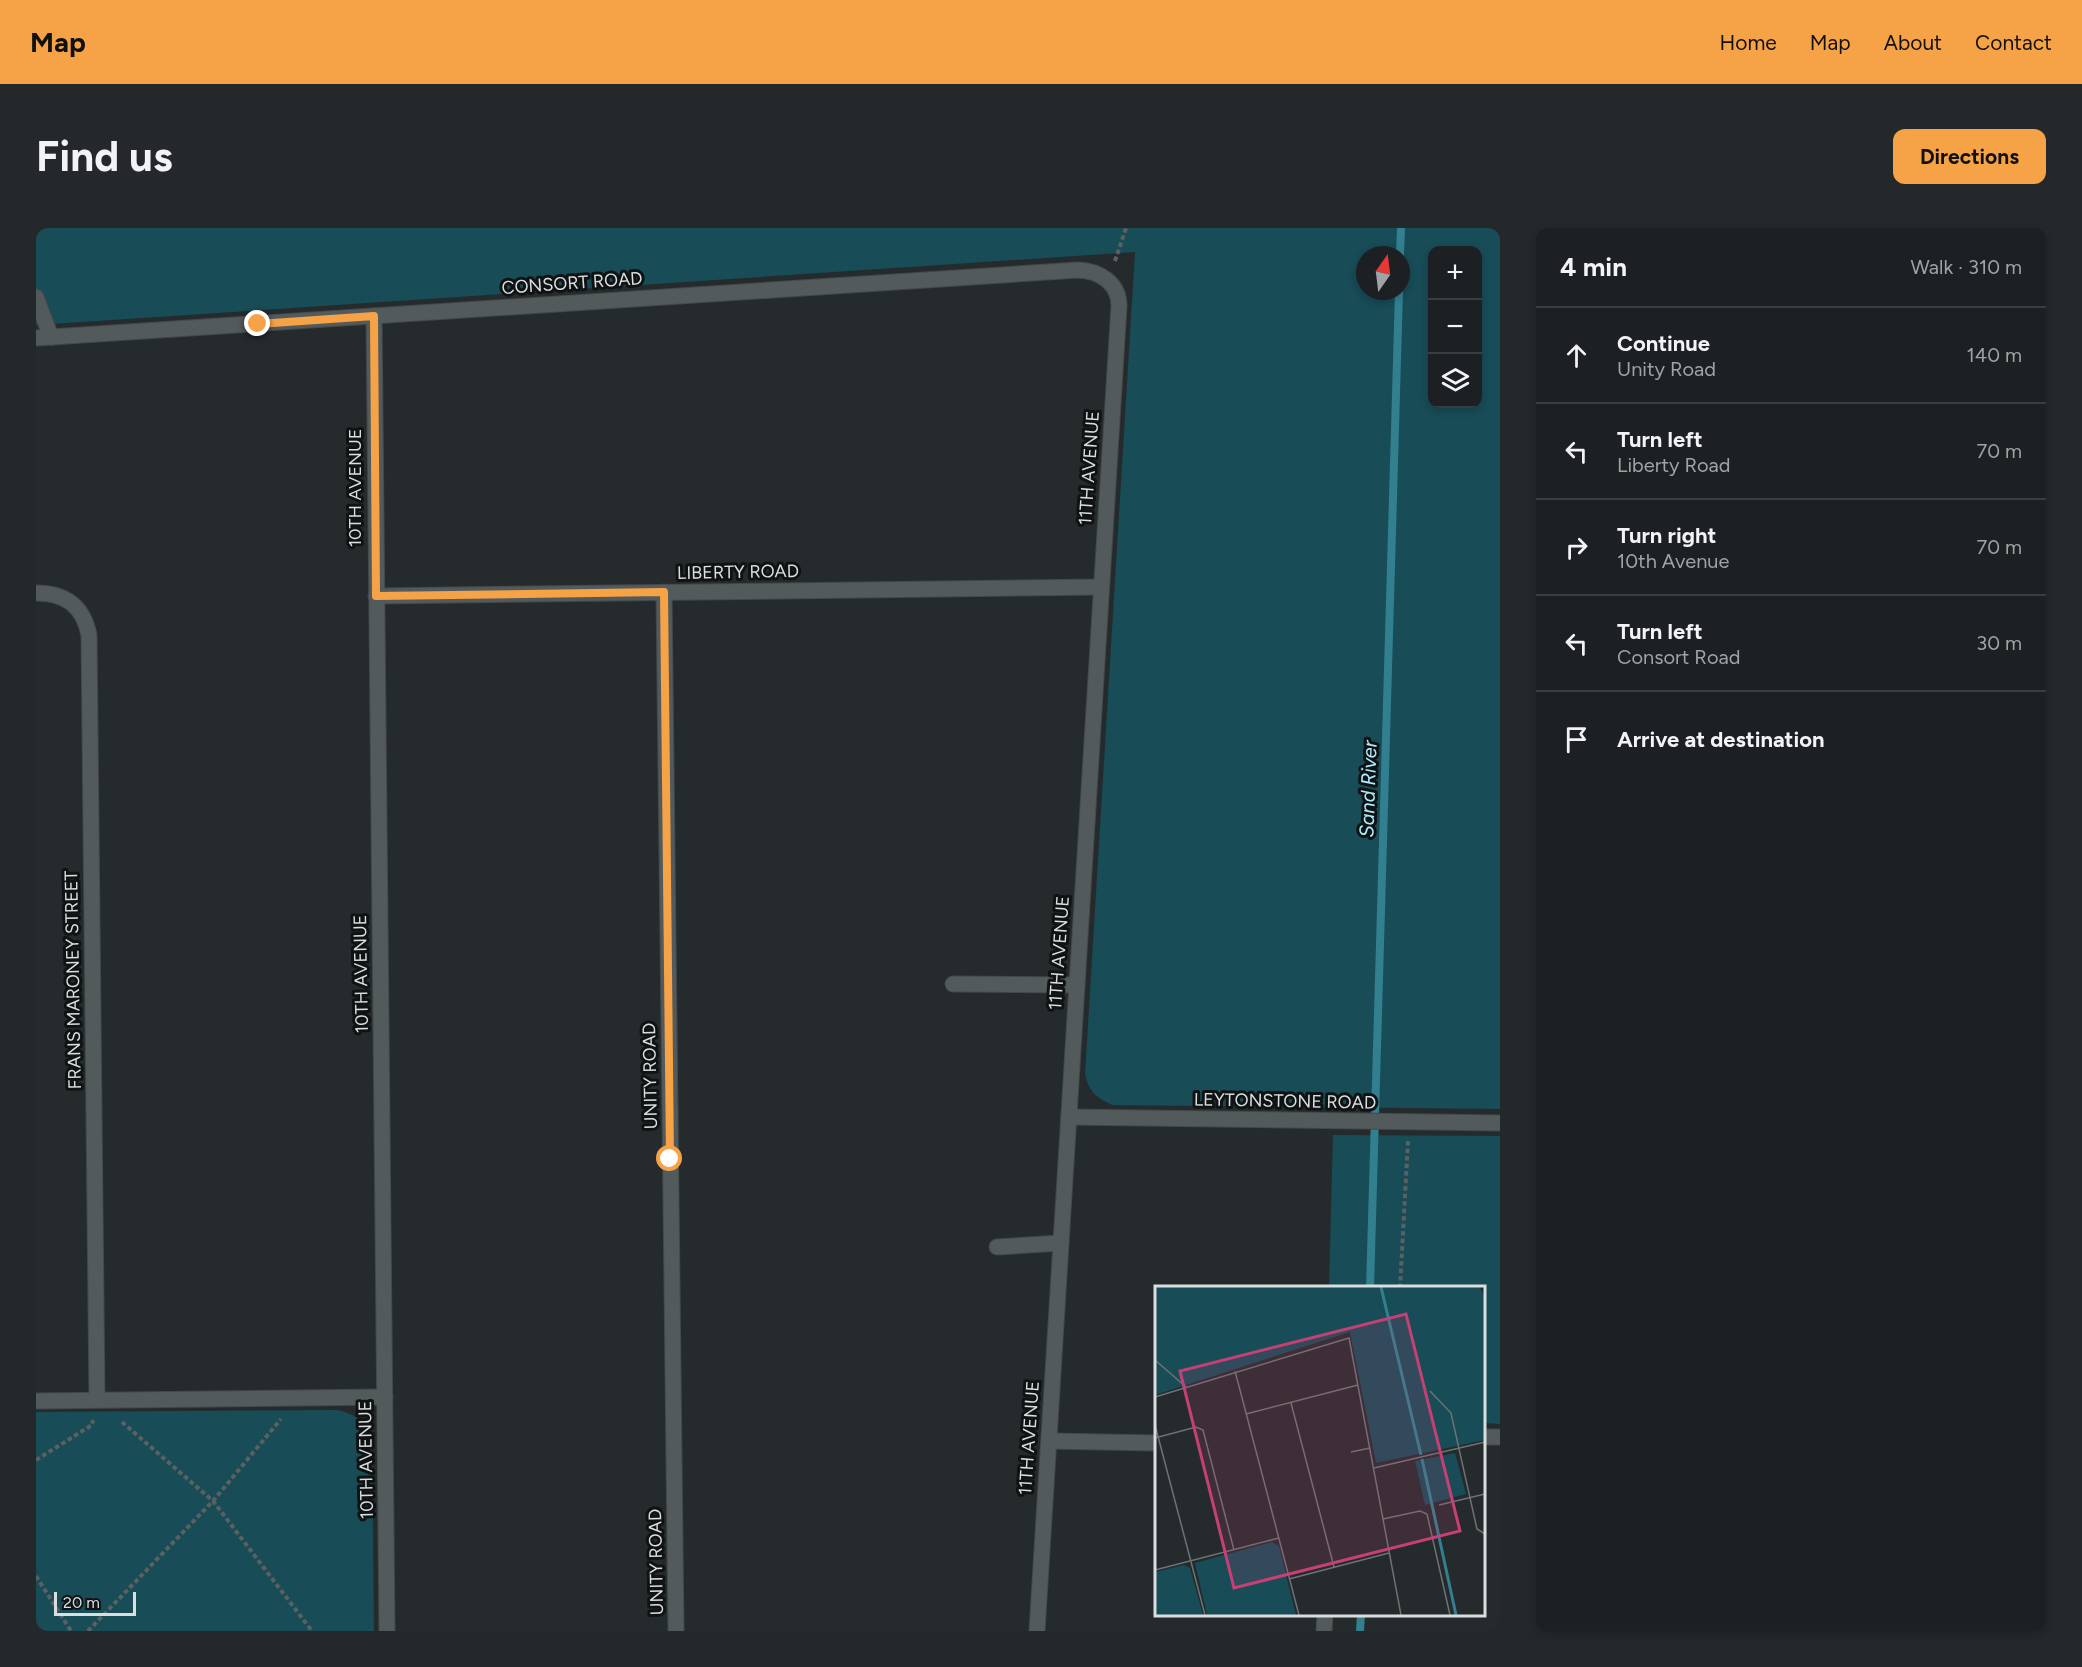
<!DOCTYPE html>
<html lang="en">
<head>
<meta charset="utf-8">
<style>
	:root { --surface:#1c2022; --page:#25282a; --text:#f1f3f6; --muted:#a0a3a5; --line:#3a3e40; --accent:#f6a247 }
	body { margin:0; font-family:Figtree,sans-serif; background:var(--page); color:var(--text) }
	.controls { position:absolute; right:18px; top:18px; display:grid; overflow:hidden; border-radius:12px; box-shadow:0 3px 9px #0003 }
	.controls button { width:54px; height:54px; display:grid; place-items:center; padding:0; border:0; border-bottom:2px solid var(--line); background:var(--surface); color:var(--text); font:30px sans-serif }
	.compass { position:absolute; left:1320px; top:18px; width:54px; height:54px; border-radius:50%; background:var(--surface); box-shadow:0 3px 9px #0003; rotate:14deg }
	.scale { position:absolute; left:18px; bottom:15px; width:82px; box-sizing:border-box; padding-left:6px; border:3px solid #dadedf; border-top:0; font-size:16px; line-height:21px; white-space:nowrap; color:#dadedf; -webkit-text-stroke:4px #101314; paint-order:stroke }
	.stop { position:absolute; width:18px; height:18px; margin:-14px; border:4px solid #f6a247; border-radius:50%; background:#fff }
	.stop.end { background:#f6a247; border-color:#fff; box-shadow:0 2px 6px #0008 }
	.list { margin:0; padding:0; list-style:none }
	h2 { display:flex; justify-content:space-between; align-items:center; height:78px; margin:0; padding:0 24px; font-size:26px }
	h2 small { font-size:20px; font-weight:400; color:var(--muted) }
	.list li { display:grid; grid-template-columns:39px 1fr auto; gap:18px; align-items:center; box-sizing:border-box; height:96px; padding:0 24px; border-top:2px solid var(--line) }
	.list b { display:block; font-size:22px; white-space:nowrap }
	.list p { margin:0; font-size:20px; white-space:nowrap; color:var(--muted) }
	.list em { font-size:20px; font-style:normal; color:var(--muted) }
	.icon { flex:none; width:33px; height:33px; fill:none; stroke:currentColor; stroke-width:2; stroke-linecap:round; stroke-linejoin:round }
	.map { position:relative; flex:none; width:1464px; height:1403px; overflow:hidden; border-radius:12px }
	header { display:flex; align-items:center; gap:36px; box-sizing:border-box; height:84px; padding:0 30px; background:var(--accent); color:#111 }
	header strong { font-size:28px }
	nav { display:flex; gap:33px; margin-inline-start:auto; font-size:21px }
	.intro { display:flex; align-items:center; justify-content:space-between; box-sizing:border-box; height:144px; padding:0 36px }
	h1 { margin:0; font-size:42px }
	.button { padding:15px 27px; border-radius:12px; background:var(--accent); color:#111; font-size:21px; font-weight:700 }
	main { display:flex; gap:36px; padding:0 36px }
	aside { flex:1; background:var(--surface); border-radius:12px; box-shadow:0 3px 9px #0003 }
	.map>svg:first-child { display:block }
</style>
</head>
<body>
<header>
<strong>Map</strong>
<nav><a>Home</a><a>Map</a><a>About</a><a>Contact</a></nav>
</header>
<div class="intro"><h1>Find us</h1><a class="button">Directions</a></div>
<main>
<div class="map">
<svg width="1464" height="1403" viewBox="0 0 1464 1403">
	<rect width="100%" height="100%" fill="#252b2d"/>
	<g fill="#184c57" fill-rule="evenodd">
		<path d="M0 0H1464V881L1077 877C1060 870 1053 864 1049 846L1099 24 0 97ZM1396 22H1442V176H1396ZM1329 27H1365V63H1329Z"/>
		<path d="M1297 907 1464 908V1196L1448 1195V1060L1293 1059Z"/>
		<path d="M301 1182C321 1186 331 1196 336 1215L338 1403H0V1184Z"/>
	</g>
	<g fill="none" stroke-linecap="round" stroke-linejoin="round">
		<g stroke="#327f8f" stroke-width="8">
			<path d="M1364 27 1365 0"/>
			<path d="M1334 1060 1363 63"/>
			<path d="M1324 1403 1325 1386"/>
		</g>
		<g stroke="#43484a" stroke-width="17">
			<g id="minor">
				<path d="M0 69 15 109"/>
				<path d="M338 88 351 1403"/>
				<path d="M0 110 1042 42C1064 43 1083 55 1083 78L1001 1403"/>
				<path d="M628 364 640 1403"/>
				<path d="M0 365C30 365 47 378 53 407L61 1172"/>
				<path d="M340 368 1065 359"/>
				<path d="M917 756 1041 757"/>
				<path d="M1033 889 1464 895"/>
				<path d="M961 1019 1025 1015"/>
				<path d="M0 1173 349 1169"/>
				<path d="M1448 1209H1464"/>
				<path d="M1013 1213 1120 1215"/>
				<path d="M1288 1403 1289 1386"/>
			</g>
		</g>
		<g stroke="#5b6162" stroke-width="4" stroke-dasharray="4.5 3" stroke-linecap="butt">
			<path d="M1079 33 1090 0"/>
			<path d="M1364 1060 1372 913"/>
			<path d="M86 1194 177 1273 276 1403"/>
			<path d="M0 1232 56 1197 57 1192"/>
			<path d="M0 1348 35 1403"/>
			<path d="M52 1403 177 1273 245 1191"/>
		</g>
		<use href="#minor" stroke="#535a5c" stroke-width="15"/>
	</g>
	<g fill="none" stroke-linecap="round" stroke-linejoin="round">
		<path stroke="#f6a247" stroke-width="8" d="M222 96 338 88 340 368 628 364 634 931"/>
	</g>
	<g text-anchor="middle" stroke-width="6" stroke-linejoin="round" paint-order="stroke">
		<g font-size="18" fill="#dadedf" stroke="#101314">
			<text transform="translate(536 55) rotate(-4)" y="6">CONSORT ROAD</text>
			<text transform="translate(1053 240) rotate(-86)" y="6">11TH AVENUE</text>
			<text transform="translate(319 260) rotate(-90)" y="6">10TH AVENUE</text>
			<text transform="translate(702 344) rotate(-1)" y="6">LIBERTY ROAD</text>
			<text transform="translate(1023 725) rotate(-86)" y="6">11TH AVENUE</text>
			<text transform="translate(325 746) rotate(-91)" y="6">10TH AVENUE</text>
			<text transform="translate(37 752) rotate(-91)" y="6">FRANS MARONEY STREET</text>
			<text transform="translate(614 848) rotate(-91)" y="6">UNITY ROAD</text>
			<text transform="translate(1249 873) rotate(1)" y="6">LEYTONSTONE ROAD</text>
			<text transform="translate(993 1210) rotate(-86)" y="6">11TH AVENUE</text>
			<text transform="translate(330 1232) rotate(-91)" y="6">10TH AVENUE</text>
			<text transform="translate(620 1334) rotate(-91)" y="6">UNITY ROAD</text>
		</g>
		<g font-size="20" font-style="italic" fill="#b0edfc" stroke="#101314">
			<text transform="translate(1332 561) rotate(-88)" y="7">Sand River</text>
		</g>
	</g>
	<g transform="translate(1119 1058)">
		<rect width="330" height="330" fill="#252b2d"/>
		<path d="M0 1H325L330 12V154L221 177 195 46 0 109ZM300 167 311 208 270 219 260 175ZM117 256 124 260 141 329H52L40 277Z" fill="#184c57"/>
		<path d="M29 279 35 282 48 329H0V286Z" fill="#184c57"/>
		<path fill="none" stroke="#327f8f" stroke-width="3" d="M226 1 266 169M267 173 301 329"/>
		<path fill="none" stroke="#6d7374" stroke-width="1.5" d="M0 74 31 101M80 85 144 329M275 105 296 127 322 243 330 248M0 111 194 52 246 329M136 117 179 281M91 128 203 99M0 139 50 329M0 152 41 141 48 144 79 264M196 166 215 162M219 182 330 156M284 219 330 208M228 233 265 225 272 228 295 329M0 284 124 252M134 293 234 267"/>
		<path fill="#c74075" fill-opacity="0.15" stroke="#c74075" stroke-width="3" d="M251 28 305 245 79 302 25 85Z"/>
		<rect width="330" height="330" fill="none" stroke="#dadedf" stroke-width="3"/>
	</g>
</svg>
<div class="controls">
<button>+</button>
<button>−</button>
<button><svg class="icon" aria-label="layers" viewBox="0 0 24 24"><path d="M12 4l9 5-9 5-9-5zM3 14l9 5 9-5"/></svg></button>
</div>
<svg class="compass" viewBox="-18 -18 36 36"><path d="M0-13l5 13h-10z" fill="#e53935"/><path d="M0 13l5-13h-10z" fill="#a0a3a5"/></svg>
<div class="scale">20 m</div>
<div class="stop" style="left:634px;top:931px"></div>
<div class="stop end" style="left:222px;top:96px"></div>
</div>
<aside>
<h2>4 min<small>Walk · 310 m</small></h2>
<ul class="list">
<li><svg class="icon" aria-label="ahead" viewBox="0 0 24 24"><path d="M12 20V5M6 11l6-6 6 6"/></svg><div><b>Continue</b><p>Unity Road</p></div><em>140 m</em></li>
<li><svg class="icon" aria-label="left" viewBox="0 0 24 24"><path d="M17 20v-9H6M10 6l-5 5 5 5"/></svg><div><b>Turn left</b><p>Liberty Road</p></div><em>70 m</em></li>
<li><svg class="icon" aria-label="right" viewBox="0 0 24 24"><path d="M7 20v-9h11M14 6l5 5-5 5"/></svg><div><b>Turn right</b><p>10th Avenue</p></div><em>70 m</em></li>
<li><svg class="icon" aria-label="left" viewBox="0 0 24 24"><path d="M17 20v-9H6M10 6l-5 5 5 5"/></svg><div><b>Turn left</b><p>Consort Road</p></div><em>30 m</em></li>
<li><svg class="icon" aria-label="arrive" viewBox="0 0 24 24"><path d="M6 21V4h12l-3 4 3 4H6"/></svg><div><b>Arrive at destination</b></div></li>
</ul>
</aside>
</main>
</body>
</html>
